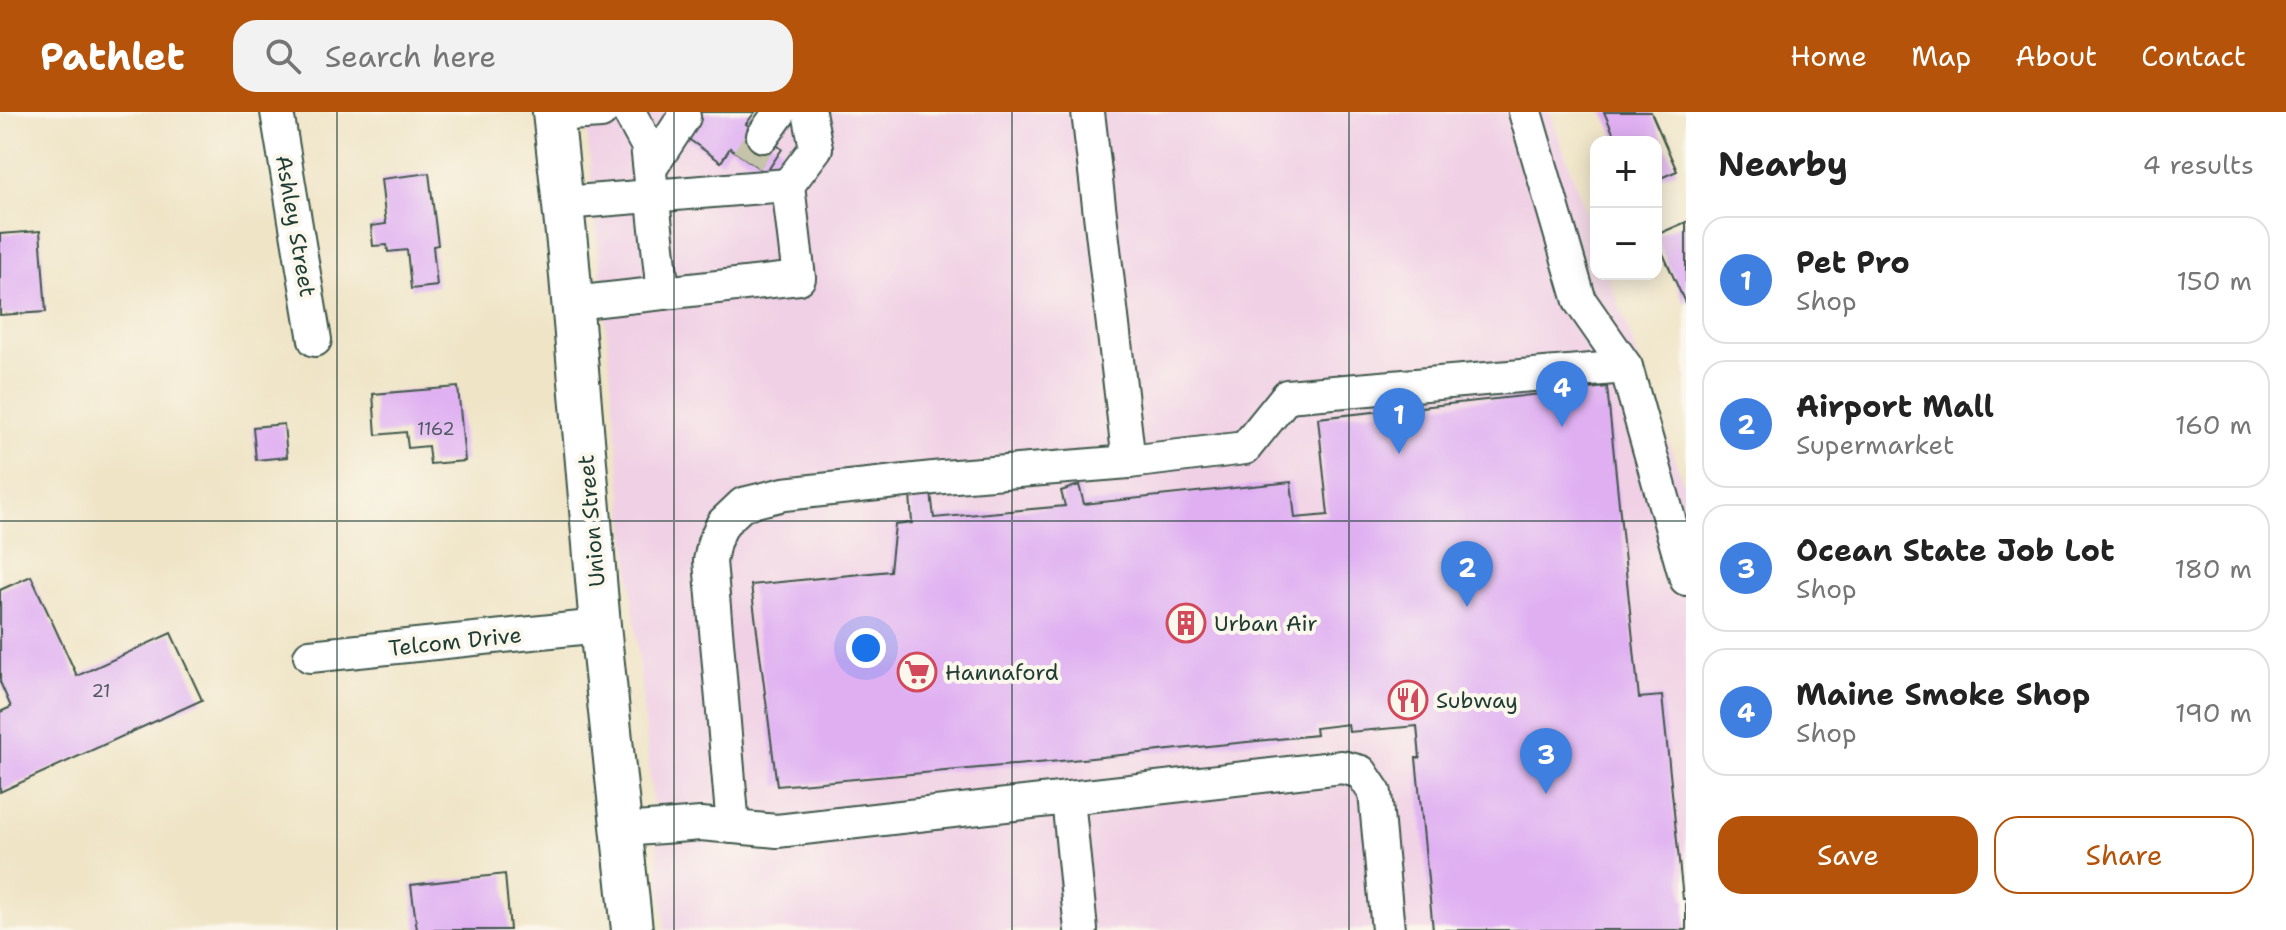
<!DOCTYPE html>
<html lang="en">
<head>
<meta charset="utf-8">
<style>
	:root { --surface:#fff; --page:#f2f2f2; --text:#222; --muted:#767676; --line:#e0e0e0; --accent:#b45309 }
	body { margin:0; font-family:"Shantell Sans",sans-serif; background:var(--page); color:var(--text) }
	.controls { position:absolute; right:24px; top:24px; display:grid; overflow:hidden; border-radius:16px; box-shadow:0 4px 20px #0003 }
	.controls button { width:72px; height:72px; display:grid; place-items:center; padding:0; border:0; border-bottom:2px solid var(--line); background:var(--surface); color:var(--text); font:40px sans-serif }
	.you { position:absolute; left:866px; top:536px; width:28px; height:28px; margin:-20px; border:6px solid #fff; border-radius:50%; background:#1a73e8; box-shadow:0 0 0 12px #1a73e833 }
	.badge { display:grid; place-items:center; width:52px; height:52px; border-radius:50%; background:var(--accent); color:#fff; font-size:26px; font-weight:700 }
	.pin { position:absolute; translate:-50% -66px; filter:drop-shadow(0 2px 4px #0008) }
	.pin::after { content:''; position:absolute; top:42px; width:28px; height:24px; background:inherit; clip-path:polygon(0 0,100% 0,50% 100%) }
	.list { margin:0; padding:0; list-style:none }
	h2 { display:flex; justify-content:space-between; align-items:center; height:104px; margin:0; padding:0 32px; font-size:34px }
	h2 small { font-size:26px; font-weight:400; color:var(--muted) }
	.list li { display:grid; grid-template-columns:52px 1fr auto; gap:24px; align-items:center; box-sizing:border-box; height:128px; margin:0 16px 16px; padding:0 16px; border:2px solid var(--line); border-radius:24px }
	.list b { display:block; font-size:30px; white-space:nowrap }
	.list p { margin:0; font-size:26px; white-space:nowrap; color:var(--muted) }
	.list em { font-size:26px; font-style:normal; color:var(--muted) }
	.actions { display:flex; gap:16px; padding:24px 32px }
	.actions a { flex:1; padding:18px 0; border:2px solid var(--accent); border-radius:24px; text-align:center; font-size:28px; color:var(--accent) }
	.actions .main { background:var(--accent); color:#fff }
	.icon { flex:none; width:44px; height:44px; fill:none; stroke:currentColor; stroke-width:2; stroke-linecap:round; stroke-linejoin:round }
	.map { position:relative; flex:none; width:1686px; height:818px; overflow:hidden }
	header { display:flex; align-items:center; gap:48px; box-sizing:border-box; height:112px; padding:0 40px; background:var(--accent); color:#fff }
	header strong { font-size:38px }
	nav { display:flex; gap:44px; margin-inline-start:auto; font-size:28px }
	.search { width:560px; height:72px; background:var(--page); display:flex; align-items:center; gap:20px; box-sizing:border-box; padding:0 28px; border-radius:24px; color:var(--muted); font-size:30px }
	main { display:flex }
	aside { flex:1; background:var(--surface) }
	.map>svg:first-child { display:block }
</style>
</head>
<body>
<header>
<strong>Pathlet</strong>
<div class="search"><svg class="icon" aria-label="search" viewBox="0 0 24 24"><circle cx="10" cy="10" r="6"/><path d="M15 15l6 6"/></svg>Search here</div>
<nav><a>Home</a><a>Map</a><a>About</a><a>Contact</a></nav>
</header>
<main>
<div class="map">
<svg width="1686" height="818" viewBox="0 0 1686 818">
	<rect width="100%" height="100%" fill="#fbf7ec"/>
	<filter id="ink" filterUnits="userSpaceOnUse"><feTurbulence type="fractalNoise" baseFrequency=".0125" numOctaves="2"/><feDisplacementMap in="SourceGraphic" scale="16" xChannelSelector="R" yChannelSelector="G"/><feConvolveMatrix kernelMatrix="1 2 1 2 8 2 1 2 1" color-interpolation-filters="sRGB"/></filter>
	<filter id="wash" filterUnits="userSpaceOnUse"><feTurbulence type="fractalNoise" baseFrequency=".006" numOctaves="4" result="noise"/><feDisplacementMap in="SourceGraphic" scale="32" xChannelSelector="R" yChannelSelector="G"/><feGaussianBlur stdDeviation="1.8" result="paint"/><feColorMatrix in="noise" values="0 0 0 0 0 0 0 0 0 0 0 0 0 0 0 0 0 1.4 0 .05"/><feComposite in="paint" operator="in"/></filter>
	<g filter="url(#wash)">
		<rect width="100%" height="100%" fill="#efe4c6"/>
		<path fill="#f0d0e5" d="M585 0H1550L1596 128V162H1608L1686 378V818H665Z"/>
		<g id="blocks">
			<g fill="#dfaff2">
				<path d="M677 0H755L746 12 782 37 766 61 730 36 721 50 680 21Z"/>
				<path d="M1604 0H1651L1677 59 1656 68V30H1617Z"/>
				<path d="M429 61 438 133 433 134 437 174 411 177 407 138 388 140 387 133 373 134 371 114 386 112 381 67Z"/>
				<path d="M1686 110V193L1656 126V123Z"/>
				<path d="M40 119 46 200 0 203V122Z"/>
				<path d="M458 275 465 349 430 352 428 334 408 336 406 320 376 323 373 282Z"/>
				<path d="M1607 275 1639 586 1662 584 1683 787H1686V818H1433L1416 646H1420L1417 614 1349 620 1348 612 1315 616 1316 623 1082 647 777 674 751 473 890 459 895 413 912 411 910 382 931 380 934 406 1065 394 1061 379 1079 373 1084 392 1291 370 1295 406 1328 403 1318 306Z"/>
				<path d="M284 312 287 345 256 348 253 315Z"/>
				<path d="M31 464 77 564 171 521 202 588 0 680V600L11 595 0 570V478Z"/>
				<path d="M505 762 510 818H417L411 773Z"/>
			</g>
		</g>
	</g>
	<g filter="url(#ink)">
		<use href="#blocks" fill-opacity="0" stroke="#3e564a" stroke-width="2"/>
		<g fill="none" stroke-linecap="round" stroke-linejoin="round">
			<path stroke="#c5c3a9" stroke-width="32" stroke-dasharray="32 16" stroke-linecap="butt" d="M747 48 763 24"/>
			<g stroke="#3e564a" stroke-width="36">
				<g id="minor">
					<path d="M277 0 315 228"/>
					<path d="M629 0 647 33 663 181"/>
					<path d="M1088 0 1129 350 1245 336 1287 284 1626 255"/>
					<path d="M1525 0 1580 189 1626 255 1686 467"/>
					<path d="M553 3 601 0"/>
					<path d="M763 24 780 0"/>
					<path d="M650 57 684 5"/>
					<path d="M563 91 788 73"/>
					<path d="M573 191 799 166 788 73 816 36 809 0"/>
					<path d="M310 544 600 514"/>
					<path d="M1068 686 1081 818"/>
					<path d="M733 715 710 449 714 430 723 411 743 392 784 382 943 365 1129 350"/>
					<path d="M623 718 701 712 777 719 1342 655 1361 660 1375 681 1388 818"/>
				</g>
			</g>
			<g stroke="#3e564a" stroke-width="44">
				<path id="major" d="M553 0 568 141 600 514 632 818"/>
			</g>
			<use href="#minor" stroke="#fff" stroke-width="32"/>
			<use href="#major" stroke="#fff" stroke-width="40"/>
		</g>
	</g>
	<path fill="none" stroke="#1f3d34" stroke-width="2" stroke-opacity="0.55" d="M337 0V818M674 0V818M1012 0V818M1349 0V818M0 409H1686"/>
	<defs>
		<g id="building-ring" transform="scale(2)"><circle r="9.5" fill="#fbf7ec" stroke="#d1495b" stroke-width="1.5"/><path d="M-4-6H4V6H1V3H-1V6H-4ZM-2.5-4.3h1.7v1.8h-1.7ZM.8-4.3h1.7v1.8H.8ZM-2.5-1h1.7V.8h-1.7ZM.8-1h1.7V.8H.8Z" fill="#d1495b"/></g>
		<g id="supermarket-ring" transform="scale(2)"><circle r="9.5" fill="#fbf7ec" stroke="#d1495b" stroke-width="1.5"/><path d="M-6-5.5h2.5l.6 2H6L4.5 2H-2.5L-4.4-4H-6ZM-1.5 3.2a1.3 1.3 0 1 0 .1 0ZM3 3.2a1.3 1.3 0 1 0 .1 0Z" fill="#d1495b"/></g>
		<g id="restaurant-ring" transform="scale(2)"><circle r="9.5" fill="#fbf7ec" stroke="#d1495b" stroke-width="1.5"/><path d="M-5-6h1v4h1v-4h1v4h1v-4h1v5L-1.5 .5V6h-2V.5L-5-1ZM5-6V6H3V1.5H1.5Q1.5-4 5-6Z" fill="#d1495b"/></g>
	</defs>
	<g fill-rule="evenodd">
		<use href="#building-ring" x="1186" y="511"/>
		<use href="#supermarket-ring" x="917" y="560"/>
		<use href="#restaurant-ring" x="1408" y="588"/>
	</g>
	<g text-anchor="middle" stroke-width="8" stroke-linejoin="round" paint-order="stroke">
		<g font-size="18" fill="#4f5a64">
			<text x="436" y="323">1162</text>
			<text x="101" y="585">21</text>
		</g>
		<g font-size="22" fill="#1f3d34" stroke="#fbf7ec">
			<text transform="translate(296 114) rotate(80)" y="8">Ashley Street</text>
			<text transform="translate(591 409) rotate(-95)" y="8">Union Street</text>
			<text transform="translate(455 529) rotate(-6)" y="8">Telcom Drive</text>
		</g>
		<g font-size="22" fill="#1f3d34" stroke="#fbf7ec" text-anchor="start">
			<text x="1214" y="519">Urban Air</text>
			<text x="945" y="568">Hannaford</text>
			<text x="1436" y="596">Subway</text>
		</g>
	</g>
</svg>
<div class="controls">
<button>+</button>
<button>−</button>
</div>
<div class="you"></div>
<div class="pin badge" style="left:1399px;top:342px;background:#3f7fe0">1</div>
<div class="pin badge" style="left:1467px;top:495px;background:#3f7fe0">2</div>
<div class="pin badge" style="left:1546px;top:682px;background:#3f7fe0">3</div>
<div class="pin badge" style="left:1562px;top:315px;background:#3f7fe0">4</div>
</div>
<aside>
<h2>Nearby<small>4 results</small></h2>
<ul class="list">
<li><span class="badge" style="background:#3f7fe0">1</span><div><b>Pet Pro</b><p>Shop</p></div><em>150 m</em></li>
<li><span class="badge" style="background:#3f7fe0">2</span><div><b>Airport Mall</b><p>Supermarket</p></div><em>160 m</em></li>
<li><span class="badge" style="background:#3f7fe0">3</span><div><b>Ocean State Job Lot</b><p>Shop</p></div><em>180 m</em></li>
<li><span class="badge" style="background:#3f7fe0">4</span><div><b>Maine Smoke Shop</b><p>Shop</p></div><em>190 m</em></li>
</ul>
<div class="actions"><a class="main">Save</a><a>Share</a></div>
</aside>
</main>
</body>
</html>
